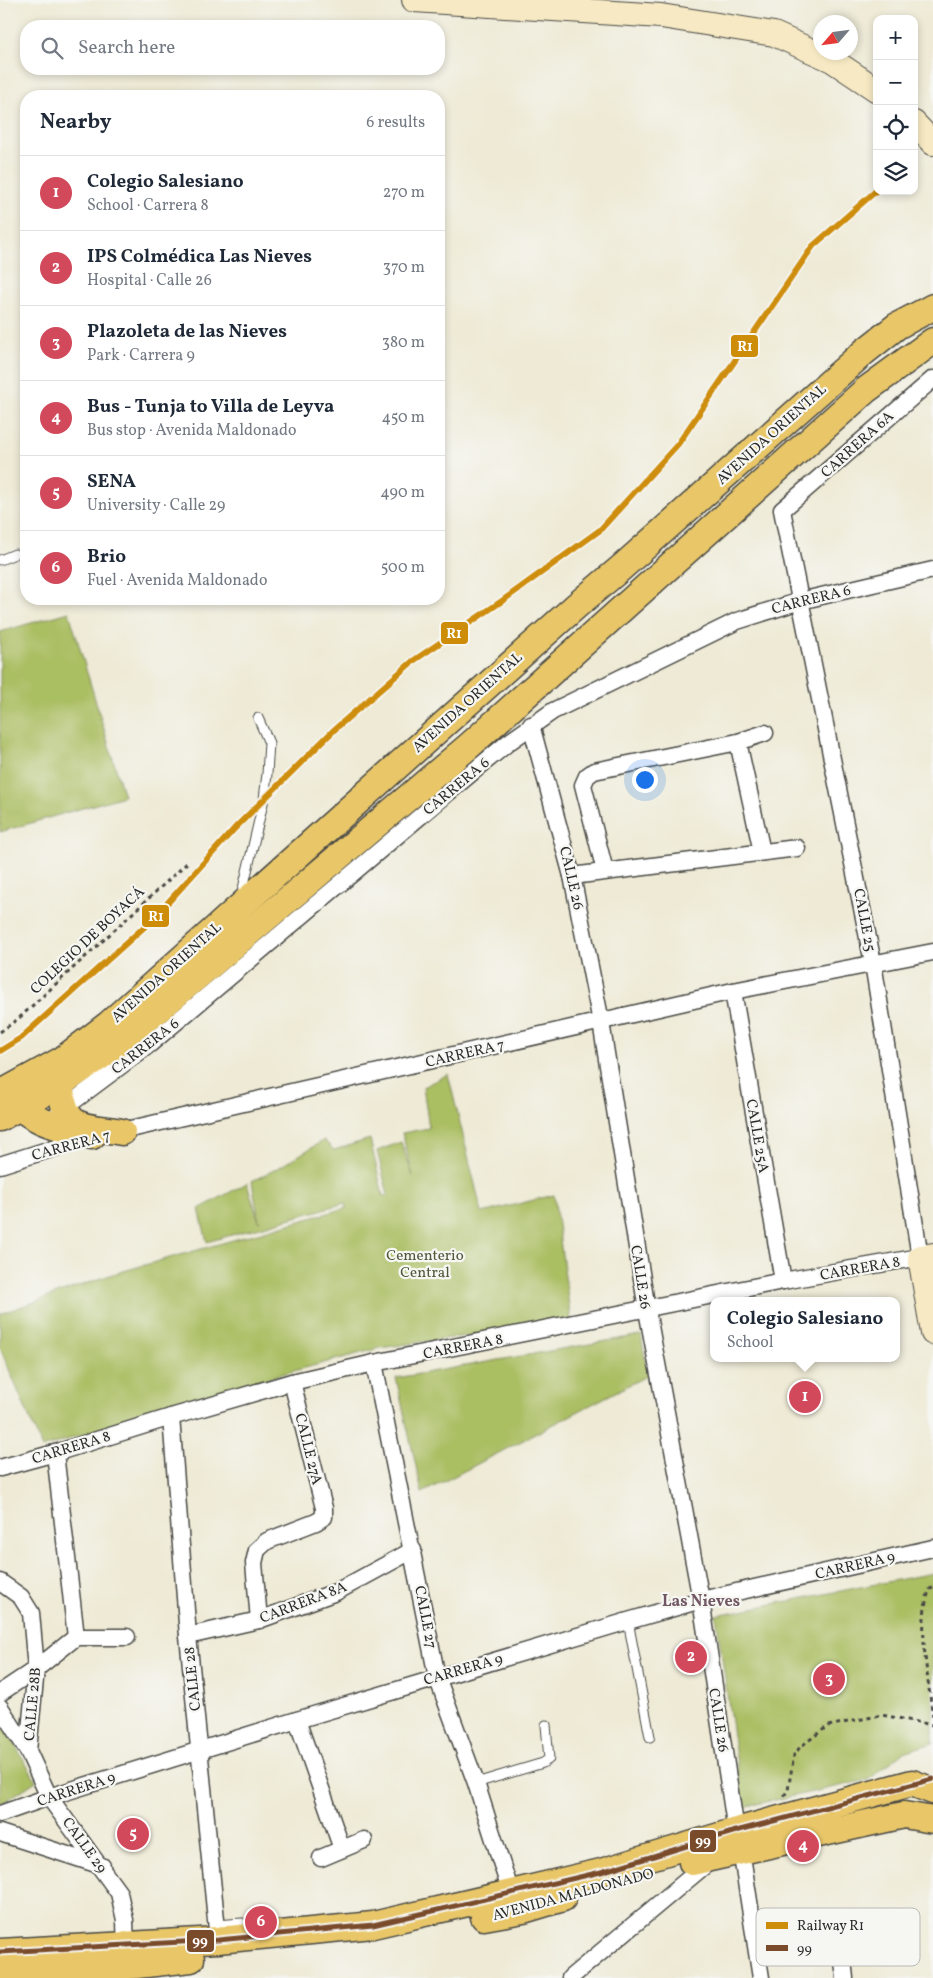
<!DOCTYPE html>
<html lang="en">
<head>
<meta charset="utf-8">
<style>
	:root { --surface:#fff; --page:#f2f2f3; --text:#1f2937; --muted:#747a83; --line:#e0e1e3; --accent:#d1495b }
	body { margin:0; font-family:Vollkorn,serif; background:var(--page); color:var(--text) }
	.controls { position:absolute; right:15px; top:15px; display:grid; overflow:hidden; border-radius:10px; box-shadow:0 2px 8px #0003 }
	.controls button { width:45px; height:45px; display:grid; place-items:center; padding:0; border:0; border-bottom:1px solid var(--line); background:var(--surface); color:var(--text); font:25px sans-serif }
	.compass { position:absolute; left:813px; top:15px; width:45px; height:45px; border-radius:50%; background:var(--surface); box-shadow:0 2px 8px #0003; rotate:242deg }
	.you { position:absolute; left:644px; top:779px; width:18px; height:18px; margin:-12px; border:4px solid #fff; border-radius:50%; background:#1a73e8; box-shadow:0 0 0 8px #1a73e833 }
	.badge { display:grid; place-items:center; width:32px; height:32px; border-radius:50%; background:var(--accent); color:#fff; font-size:16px; font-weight:700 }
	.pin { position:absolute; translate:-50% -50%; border:2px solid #fff; box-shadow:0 1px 5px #0006 }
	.popup { position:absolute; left:710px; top:1297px; width:190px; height:65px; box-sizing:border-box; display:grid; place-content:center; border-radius:10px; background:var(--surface); filter:drop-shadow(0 1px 4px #0005); font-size:16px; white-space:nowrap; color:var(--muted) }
	.popup b { font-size:19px; color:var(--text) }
	.popup::after { content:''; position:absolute; left:50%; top:100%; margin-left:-10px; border:10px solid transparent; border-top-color:var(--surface) }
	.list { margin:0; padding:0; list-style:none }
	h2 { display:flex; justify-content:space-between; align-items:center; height:65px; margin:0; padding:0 20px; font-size:21px }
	h2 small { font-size:16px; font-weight:400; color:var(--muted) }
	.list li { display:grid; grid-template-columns:32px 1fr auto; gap:15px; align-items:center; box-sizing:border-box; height:75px; padding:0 20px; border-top:1px solid var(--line) }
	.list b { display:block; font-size:19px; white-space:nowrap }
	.list p { margin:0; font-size:16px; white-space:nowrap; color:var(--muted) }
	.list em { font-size:16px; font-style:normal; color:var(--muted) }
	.icon { flex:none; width:28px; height:28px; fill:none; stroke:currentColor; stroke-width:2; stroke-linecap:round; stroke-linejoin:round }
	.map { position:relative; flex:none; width:933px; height:1978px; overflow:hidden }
	.search { position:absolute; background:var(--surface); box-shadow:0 2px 8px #0003; left:20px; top:20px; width:425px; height:55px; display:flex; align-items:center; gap:12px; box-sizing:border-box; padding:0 18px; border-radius:20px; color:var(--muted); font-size:19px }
	.panel { position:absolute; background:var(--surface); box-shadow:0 2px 8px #0003; left:20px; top:90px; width:425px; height:515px; border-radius:20px }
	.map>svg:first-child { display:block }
</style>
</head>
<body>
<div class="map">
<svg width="933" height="1978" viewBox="0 0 933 1978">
	<rect width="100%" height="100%" fill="#f6f6f2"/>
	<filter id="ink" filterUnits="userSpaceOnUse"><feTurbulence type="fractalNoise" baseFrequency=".02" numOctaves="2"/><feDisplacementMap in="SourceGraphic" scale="10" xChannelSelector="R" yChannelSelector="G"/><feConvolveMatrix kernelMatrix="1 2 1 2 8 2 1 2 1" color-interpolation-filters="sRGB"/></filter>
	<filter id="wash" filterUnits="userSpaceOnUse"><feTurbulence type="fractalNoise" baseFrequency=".0096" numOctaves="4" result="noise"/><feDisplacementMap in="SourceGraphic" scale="20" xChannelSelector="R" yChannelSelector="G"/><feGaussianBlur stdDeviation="1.12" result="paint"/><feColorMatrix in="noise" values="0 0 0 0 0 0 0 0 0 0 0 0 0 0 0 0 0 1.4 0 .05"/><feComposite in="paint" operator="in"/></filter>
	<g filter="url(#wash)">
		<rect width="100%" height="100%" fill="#eeead5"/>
		<g fill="#aabe62" stroke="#6a7446">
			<path d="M69 612 124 796 0 832V632Z"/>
			<path d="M448 1074 482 1213 554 1195 571 1321 380 1348 215 1392 42 1448 0 1348V1314L113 1274 346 1208 345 1203 207 1242 199 1209 247 1183 259 1222 252 1181 278 1168 324 1140 334 1150 370 1139 383 1196 388 1195 377 1151 401 1142 413 1176 402 1133 429 1128 423 1087Z"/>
			<path d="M641 1335 648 1375 422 1493 396 1378Z"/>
			<path d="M933 1573V1743L904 1752 868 1780 743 1807 716 1615Z"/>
			<path d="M0 1719 36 1781 0 1805Z"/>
		</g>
	</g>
	<g filter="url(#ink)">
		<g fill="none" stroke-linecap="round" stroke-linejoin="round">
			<g stroke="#484844" stroke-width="11">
				<g id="service">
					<path d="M0 560 15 554"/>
					<path d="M241 897 264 799 267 774 269 743 258 718"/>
					<path d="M628 1621 650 1737"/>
					<path d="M476 1783 543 1763 549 1759 546 1725"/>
					<path d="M217 1925 242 1923"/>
				</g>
			</g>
			<g stroke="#484844" stroke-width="19">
				<g id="minor">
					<path d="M531 725 572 876 601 1022 647 1310 701 1600 736 1831"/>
					<path d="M738 742 762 852"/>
					<path d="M605 871 583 785 587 776 594 771 738 742 765 733"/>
					<path d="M572 876 797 848"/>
					<path d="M733 991 783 1281"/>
					<path d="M59 1112 150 1044 475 770 509 742 553 711 737 621 800 601 933 570"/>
					<path d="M113 1133 733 991 933 952"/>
					<path d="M0 1165 89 1137"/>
					<path d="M374 1363 437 1677 476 1783 511 1893"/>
					<path d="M171 1417 188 1636 218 1940"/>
					<path d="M55 1453 76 1637"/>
					<path d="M0 1468 55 1453 171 1417 292 1382 374 1363 783 1281 920 1257 873 963 782 510 933 379"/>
					<path d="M0 1582 21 1597 31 1613 36 1669 28 1751"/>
					<path d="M259 1620 254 1563 257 1550 267 1541 316 1522 324 1517V1508L292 1382"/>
					<path d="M188 1636 259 1620 336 1592 413 1550"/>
					<path d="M0 1693 36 1669 76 1637H127"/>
					<path d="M0 1707 28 1751 49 1797 119 1893 125 1920 126 1953"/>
					<path d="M297 1720 342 1849"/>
					<path d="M0 1814 49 1797 297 1720 628 1621 701 1600 933 1548"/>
					<path d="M0 1833 102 1866"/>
					<path d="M741 1850 761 1978"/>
					<path d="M321 1858 364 1840"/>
					<path d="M841 1945 845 1978"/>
					<path d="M570 1978 710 1861"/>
				</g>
			</g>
			<g stroke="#484844" stroke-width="26">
				<g id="secondary">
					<path d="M414 0 661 16 774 34 832 60 877 90"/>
					<path d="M914 123 933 143"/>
					<path d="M933 1255 920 1257 933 1333"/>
				</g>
			</g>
			<g stroke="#484844" stroke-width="29">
				<g id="primary">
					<path d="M60 1084C66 1132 80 1125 122 1132"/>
					<path d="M0 1094 62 1060 109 1024 576 606 621 568 864 352 897 326 933 307"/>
					<path d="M11 1098C30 1123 64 1128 92 1136"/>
					<path d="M0 1118 60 1084 113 1048 470 745 866 390 933 341"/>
					<path d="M692 1862 904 1815 933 1820"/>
					<path d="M484 1917 523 1910 563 1898"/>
					<path d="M0 1952 218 1940 373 1925 601 1872 736 1831 912 1783 933 1791"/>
					<path d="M0 1974 128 1966 191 1959"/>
				</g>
			</g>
			<g stroke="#484844" stroke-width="3" stroke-dasharray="4 4" stroke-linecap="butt">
				<path d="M0 1032 18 1019 188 862"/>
				<path d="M933 1588 930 1589C916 1621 929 1683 933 1718"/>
				<path d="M784 1796 788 1790 794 1755 800 1747 828 1726 882 1715 933 1725"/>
			</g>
			<use href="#service" stroke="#fff" stroke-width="9"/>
			<use href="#minor" stroke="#fff" stroke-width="16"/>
			<use href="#secondary" stroke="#f6e9c3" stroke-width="24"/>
			<use href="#primary" stroke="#e9c769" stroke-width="26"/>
			<g stroke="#f6f6f2" stroke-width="9">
				<path id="bus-1" d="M0 1952 218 1940 373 1925 601 1872 736 1831 933 1779"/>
			</g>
			<use href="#bus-1" stroke="#7a4b2a" stroke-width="5"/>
			<g stroke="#f6f6f2" stroke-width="10">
				<path id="rail-1" d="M0 1051 21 1038 153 919 235 828 335 729 413 661 502 601 600 530 678 444 813 246 877 190"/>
			</g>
			<use href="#rail-1" stroke="#ce8d09" stroke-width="6"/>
		</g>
	</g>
	<g text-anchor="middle" stroke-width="4.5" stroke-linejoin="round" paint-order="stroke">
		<g font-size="15" fill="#2b2b2b" stroke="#f6f6f2">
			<text transform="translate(771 434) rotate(-42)" y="5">AVENIDA ORIENTAL</text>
			<text transform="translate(857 444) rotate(-42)" y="5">CARRERA 6A</text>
			<text transform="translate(811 599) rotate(-14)" y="5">CARRERA 6</text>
			<text transform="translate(467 702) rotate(-42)" y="5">AVENIDA ORIENTAL</text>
			<text transform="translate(456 786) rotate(-40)" y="5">CARRERA 6</text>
			<text transform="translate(572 878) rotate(77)" y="5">CALLE 26</text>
			<text transform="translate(865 920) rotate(79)" y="5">CALLE 25</text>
			<text transform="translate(87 940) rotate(-43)" y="5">COLEGIO DE BOYACÁ</text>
			<text transform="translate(166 972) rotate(-42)" y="5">AVENIDA ORIENTAL</text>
			<text transform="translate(145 1046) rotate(-38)" y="5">CARRERA 6</text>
			<text transform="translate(465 1053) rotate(-13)" y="5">CARRERA 7</text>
			<text transform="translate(758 1136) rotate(80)" y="5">CALLE 25A</text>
			<text transform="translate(71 1145) rotate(-15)" y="5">CARRERA 7</text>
			<text transform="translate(860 1268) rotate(-10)" y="5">CARRERA 8</text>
			<text transform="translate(641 1277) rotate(81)" y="5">CALLE 26</text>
			<text transform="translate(463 1346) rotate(-11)" y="5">CARRERA 8</text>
			<text transform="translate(71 1447) rotate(-17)" y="5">CARRERA 8</text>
			<text transform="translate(309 1449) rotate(76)" y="5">CALLE 27A</text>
			<text transform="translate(855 1565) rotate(-13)" y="5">CARRERA 9</text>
			<text transform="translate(303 1602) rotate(-21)" y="5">CARRERA 8A</text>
			<text transform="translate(426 1617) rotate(79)" y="5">CALLE 27</text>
			<text transform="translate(463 1669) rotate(-16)" y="5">CARRERA 9</text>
			<text transform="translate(192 1679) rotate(-96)" y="5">CALLE 28</text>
			<text transform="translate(32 1704) rotate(-85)" y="5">CALLE 28B</text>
			<text transform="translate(719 1720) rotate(81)" y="5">CALLE 26</text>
			<text transform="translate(76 1789) rotate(-18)" y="5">CARRERA 9</text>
			<text transform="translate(85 1845) rotate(54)" y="5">CALLE 29</text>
			<text transform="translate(573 1894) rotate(-15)" y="5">AVENIDA MALDONADO</text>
		</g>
		<g font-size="15" fill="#51573c" stroke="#f6f6f2">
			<text x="425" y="1260">Cementerio<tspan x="425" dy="17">Central</tspan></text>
		</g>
		<g font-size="16" font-weight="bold" fill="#715763" stroke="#f6f6f2">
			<text x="701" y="1606">Las Nieves</text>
		</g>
	</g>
	<rect x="756" y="1908" width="164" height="58" rx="8" fill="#f6f6f2" stroke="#b9b9b6" stroke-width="1"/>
	<rect x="766" y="1922" width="22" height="7" fill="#ce8d09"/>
	<rect x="766" y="1945" width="22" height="6" fill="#7a4b2a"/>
	<g font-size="14" fill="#2b2b2b">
		<text x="797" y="1930">Railway R1</text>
		<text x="797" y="1953">99</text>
	</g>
	<g stroke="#f6f6f2" stroke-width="2">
		<rect x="730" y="334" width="29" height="24" rx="5" fill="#ce8d09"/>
		<rect x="440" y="621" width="29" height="24" rx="5" fill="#ce8d09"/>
		<rect x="141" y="904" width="29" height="24" rx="5" fill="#ce8d09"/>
		<rect x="689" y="1829" width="28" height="24" rx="5" fill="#7a4b2a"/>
		<rect x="186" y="1929" width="29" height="24" rx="5" fill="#7a4b2a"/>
	</g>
	<g font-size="14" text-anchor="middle" font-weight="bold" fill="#fff">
		<text x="745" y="351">R1</text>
		<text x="454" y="638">R1</text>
		<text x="156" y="921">R1</text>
		<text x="703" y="1846">99</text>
		<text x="200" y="1946">99</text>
	</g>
</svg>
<div class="controls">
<button>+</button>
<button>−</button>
<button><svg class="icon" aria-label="locate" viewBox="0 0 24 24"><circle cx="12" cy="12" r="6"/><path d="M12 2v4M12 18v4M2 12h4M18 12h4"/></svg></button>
<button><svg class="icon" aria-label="layers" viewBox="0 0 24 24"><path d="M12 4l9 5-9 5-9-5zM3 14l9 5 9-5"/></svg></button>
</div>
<svg class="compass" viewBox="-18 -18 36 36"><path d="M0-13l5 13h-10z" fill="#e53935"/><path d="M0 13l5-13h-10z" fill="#747a83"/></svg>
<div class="you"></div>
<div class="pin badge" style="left:805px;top:1397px">1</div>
<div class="popup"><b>Colegio Salesiano</b>School</div>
<div class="pin badge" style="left:691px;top:1657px">2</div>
<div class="pin badge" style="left:829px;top:1679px">3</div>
<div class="pin badge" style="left:803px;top:1846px">4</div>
<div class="pin badge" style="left:133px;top:1834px">5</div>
<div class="pin badge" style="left:261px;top:1922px">6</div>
<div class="search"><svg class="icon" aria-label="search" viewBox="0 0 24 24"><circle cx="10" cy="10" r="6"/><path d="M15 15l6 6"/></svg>Search here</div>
<section class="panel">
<h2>Nearby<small>6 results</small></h2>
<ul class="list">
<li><span class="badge">1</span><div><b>Colegio Salesiano</b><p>School · Carrera 8</p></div><em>270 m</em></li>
<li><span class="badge">2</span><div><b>IPS Colmédica Las Nieves</b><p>Hospital · Calle 26</p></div><em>370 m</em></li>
<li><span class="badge">3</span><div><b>Plazoleta de las Nieves</b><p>Park · Carrera 9</p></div><em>380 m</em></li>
<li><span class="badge">4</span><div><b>Bus - Tunja to Villa de Leyva</b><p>Bus stop · Avenida Maldonado</p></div><em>450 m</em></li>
<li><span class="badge">5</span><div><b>SENA</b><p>University · Calle 29</p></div><em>490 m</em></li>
<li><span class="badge">6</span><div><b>Brio</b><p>Fuel · Avenida Maldonado</p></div><em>500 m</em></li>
</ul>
</section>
</div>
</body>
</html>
